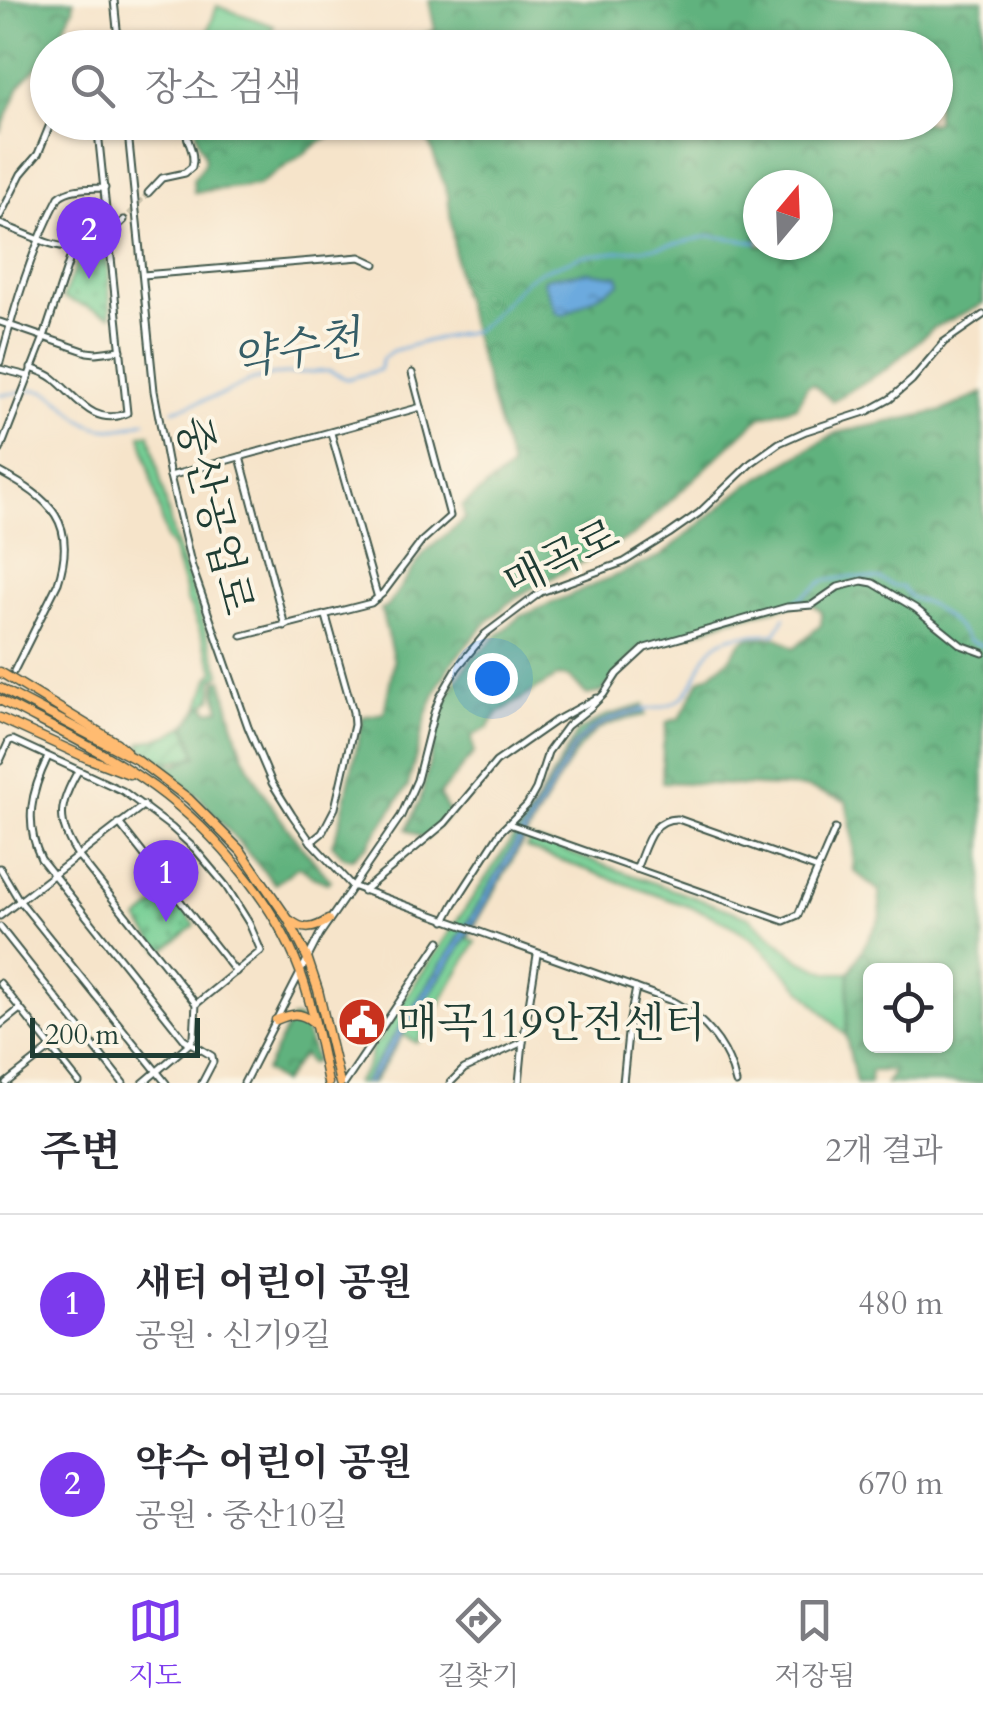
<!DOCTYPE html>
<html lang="ko">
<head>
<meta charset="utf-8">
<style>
	:root { --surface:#fff; --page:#f2f2f3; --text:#2b2b33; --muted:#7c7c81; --line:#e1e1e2; --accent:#7c3aed }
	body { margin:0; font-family:Cardo,"Noto Serif KR",serif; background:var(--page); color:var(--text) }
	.controls { position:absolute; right:30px; bottom:30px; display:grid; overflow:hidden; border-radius:15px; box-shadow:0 2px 8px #0004 }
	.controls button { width:90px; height:90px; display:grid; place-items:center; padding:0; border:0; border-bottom:2px solid var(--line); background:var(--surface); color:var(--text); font:50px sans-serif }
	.compass { position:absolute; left:743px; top:170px; width:90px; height:90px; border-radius:50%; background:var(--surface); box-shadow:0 2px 8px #0004; rotate:19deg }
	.scale { position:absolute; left:30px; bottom:25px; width:170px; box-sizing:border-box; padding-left:10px; border:5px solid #1f3d34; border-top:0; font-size:28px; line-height:35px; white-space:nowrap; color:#1f3d34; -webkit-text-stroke:8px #fcf5e5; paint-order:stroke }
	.you { position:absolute; left:492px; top:678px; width:35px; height:35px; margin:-25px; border:8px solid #fff; border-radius:50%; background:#1a73e8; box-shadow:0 0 0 15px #1a73e833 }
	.badge { display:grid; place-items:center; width:65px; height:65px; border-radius:50%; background:var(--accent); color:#fff; font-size:32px; font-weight:700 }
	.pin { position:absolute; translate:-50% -82px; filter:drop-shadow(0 2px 5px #0008) }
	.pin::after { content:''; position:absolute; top:52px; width:35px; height:30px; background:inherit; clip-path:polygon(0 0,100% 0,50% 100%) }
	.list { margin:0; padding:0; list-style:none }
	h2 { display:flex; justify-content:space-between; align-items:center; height:130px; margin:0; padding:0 40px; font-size:42px }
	h2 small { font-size:32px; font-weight:400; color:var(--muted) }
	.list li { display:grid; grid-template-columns:65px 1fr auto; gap:30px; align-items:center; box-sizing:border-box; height:180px; padding:0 40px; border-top:2px solid var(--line) }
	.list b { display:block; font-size:38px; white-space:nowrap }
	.list p { margin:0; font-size:32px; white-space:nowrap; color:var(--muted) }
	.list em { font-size:32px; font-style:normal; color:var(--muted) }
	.icon { flex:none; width:55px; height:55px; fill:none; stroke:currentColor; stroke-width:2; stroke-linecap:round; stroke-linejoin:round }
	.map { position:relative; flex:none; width:983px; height:1083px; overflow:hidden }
	.search { position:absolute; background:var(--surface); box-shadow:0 2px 8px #0004; left:30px; right:30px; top:30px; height:110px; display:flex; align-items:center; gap:25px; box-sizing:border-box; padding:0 35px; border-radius:55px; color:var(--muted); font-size:38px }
	.sheet { height:490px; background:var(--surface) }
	nav { display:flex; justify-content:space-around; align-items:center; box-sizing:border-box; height:140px; border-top:2px solid var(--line); background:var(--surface); font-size:28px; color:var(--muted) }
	nav a { display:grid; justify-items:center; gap:5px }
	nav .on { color:var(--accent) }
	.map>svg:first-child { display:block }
</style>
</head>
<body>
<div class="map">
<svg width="983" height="1083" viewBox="0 0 983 1083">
	<defs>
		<pattern id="forest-crowns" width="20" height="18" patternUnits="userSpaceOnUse" patternTransform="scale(2.5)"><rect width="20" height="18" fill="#61b27e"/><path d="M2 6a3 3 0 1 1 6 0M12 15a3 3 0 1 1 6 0" fill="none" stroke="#4f9268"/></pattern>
		<pattern id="park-dots" width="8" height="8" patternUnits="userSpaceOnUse" patternTransform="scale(2.5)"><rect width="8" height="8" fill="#77cf95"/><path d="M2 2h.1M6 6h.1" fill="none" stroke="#61a97a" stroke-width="1.8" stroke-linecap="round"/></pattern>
		<pattern id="garden-furrows" width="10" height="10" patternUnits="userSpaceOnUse" patternTransform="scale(2.5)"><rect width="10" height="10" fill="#77cf95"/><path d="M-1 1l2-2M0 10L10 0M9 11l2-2" fill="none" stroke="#61a97a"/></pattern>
		<pattern id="water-ripples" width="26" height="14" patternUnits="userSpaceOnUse" patternTransform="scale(2.5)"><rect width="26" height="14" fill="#6caade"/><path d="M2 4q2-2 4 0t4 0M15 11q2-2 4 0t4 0" fill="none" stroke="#588cb5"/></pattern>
	</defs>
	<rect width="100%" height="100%" fill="#fcf5e5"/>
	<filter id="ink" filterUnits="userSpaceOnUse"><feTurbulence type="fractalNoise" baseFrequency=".01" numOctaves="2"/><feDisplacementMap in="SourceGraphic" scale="20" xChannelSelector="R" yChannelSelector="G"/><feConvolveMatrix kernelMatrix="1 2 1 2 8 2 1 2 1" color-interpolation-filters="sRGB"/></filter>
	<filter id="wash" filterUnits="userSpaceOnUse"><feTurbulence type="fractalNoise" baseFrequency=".0048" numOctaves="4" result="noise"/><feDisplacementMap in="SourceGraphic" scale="40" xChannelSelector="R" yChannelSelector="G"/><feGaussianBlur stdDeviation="2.25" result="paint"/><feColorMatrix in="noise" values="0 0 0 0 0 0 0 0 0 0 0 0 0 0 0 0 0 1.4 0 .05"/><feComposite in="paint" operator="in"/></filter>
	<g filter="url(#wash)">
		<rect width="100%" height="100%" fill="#f6e4ca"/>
		<g fill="#77cf95" stroke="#4b8664" stroke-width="2.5">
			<path d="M217 6 274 26 266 47H236L206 37Z"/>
			<path d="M150 434 174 538 221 674 213 679 212 699 209 700 206 705 200 706 209 678 215 671 190 606 186 600V594L171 544 167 541 141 435Z"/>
			<path d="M644 705V708C616 714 593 721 574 744L454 945 363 1083H355C359 1077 366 1071 368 1064 374 1051 366 1049 381 1039L393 1016 535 805 577 733 605 716Z"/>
			<path d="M645 712 646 715C594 726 592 729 563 772L468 938 476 942 417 1043 403 1035 373 1083H370L460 948 577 746C595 723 618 718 645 712Z"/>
			<path d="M531 839 749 917 800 960 829 973H849L846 1036 754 940 731 925 704 912 526 848Z"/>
		</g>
		<g fill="url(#forest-crowns)" stroke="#407859" stroke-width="2.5" fill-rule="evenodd">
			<path d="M0 0H74L73 9 54 47 48 48 47 56 21 84 0 132Z"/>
			<path d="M429 0H983V304L933 328 888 368 832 401 813 384 807 386 797 406 760 417 634 535 527 591 507 604 487 622 454 660 440 682 427 714 408 786 368 845 351 859 344 857 332 844 340 823 362 723V717L384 713 394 661 381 610 387 607 424 553 465 519 462 506 511 468 458 282 448 195 429 142 412 130 391 125 338 130 258 185 194 192 193 179C217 154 197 153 196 129L205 123 936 122V48L392 47 435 30ZM758 185H818V245H758Z"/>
			<path d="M983 393V1083H886L893 1074 891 1071H871L870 1083H856L846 1036 849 973 881 916 879 891 854 871 853 837 846 801 808 788 662 782 663 747 667 722 680 718 700 680 711 674 729 659 741 642 748 638 777 637 794 648 821 625 822 612 808 601 725 621 700 631 641 647 602 692 587 695 569 677 558 676 497 714 488 728 472 736 474 753 439 795 450 813 425 839 407 829 420 801 441 714 453 685 471 659 519 617 661 556 746 486 836 433 942 411ZM870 971H946V1046H870Z"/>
			<path d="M222 679C229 704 234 732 244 756 265 802 297 842 330 880L327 883 313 877 299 866 275 884 200 798 147 755 175 765 197 756 186 725 200 707 206 705 208 711 220 709 216 691 217 680Z"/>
			<path d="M298 1018 304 1026 316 1061 309 1064 303 1054 282 1083 265 1071 291 1019Z"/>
		</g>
		<g fill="url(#park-dots)" stroke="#4b8664" stroke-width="2.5">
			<path d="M102 247 107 249 111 316 63 298 79 257Z"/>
			<path d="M170 893 195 925 162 952 138 920Z"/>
		</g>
		<path fill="url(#garden-furrows)" stroke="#4b8664" stroke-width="2.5" d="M185 726 196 755C171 764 161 764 140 746V743L167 736Z"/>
		<g fill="url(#water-ripples)" stroke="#467489" stroke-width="2.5">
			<path d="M588 272 618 276 620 283 571 311 563 315 557 313 543 280 548 277Z"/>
			<path d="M644 708 645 712C619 718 595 724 577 746L460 948 370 1083H363L454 945 574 744C593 721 616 714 644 708Z"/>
		</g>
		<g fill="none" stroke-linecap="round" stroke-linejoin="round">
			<g stroke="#6caade" stroke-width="2.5">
				<path d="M818 225 823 223"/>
				<path d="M0 394C17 396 30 385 47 392 57 396 64 404 72 411 94 434 118 432 145 421"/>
				<path d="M173 410 224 394 250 381 271 375 329 371 347 379 379 370 383 358 392 351 431 340 474 331 485 323 526 280 541 271 582 256 659 247 711 236 758 242"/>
				<path d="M796 601 824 581 849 577 880 579 893 586 902 587C912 603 915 597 930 605 941 612 962 629 968 641L983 646"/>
				<path d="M641 711C654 708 669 707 680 699 700 684 697 655 721 641 739 631 757 636 776 633L785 617"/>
			</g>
		</g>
	</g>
	<g filter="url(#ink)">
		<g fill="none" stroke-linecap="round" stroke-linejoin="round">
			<path stroke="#cbc3ac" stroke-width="5" stroke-dasharray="5 2.5" stroke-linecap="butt" d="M124 220 148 193"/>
			<path stroke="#cbc3ac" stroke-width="5" stroke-dasharray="5 2.5" stroke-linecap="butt" d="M0 695 14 671"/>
			<g stroke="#3f564a" stroke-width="9">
				<g id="minor">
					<path d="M148 193 162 178 185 173 192 167C197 151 183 139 186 122"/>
					<path d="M0 224C54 244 77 266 124 220"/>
					<path d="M143 275 360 257 375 264"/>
					<path d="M0 322 87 352 96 353 121 350"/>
					<path d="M0 362C15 306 32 248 59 197 70 187 91 189 105 188"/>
					<path d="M31 368C39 371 46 373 53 378 76 396 94 428 127 413L97 122"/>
					<path d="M0 369 28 376"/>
					<path d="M331 433 378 598"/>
					<path d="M0 450 44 337 73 249"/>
					<path d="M240 457 285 626"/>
					<path d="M170 476 421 407"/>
					<path d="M242 636 371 603 383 593 422 541 450 516 412 373"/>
					<path d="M48 757C31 792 24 823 41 859L184 1039 212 1056 213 1062 202 1083"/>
					<path d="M0 761 9 741 13 740 123 791 172 828 195 849 226 886 249 923 261 951 196 1004"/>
					<path d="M78 771C59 804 56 821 77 854L196 1004 194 1037 189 1044 143 1083"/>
					<path d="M119 823 236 972"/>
					<path d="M509 824 784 921 798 915 835 829"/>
					<path d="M311 842 322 833 335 808 354 725 353 712 326 616"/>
					<path d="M0 868 19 900 166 1083"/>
					<path d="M636 869C646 847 650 818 678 819L818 869"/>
					<path d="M352 886 672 1001C705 1019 728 1046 736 1083"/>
					<path d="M363 891 445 823 496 762 555 721 597 698"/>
					<path d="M0 916 144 805"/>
					<path d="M445 921 454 904 501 831 527 805 536 789 548 752 567 726 591 707 604 694 617 674 645 648 787 607 812 605 838 587 862 581 873 583 915 608 961 645 983 653"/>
					<path d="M0 983 79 1083"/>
					<path d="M0 1025 20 1009"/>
					<path d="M6 1083 51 1048"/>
					<path d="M345 1083 440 941"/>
					<path d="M450 1083 464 1069 523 1042 537 955"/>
					<path d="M519 1083 523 1042"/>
					<path d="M623 1083 629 1024 636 988"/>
				</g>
			</g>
			<g stroke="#3f564a" stroke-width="9">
				<g id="tertiary">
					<path d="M114 0 119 48"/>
					<path d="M127 122 154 391 170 476 192 567 248 727 272 783 292 815 311 842 352 886"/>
					<path d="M0 216 21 174 38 154 51 122"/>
					<path d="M0 472C50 499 78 522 58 583L14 671"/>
					<path d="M0 927 123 1083"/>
					<path d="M244 1083 320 934 401 816 417 780 434 713 440 697 457 668 485 634 541 592 624 562 669 534 699 513 751 463 779 443 806 431 868 411 890 399 912 380 944 342 983 315"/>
				</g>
			</g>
			<g stroke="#3f564a" stroke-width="11">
				<g id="trunk">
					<path d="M0 672 117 743 126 751"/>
					<path d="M0 688 137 760 189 799 241 851 288 919 307 957 318 990 340 1083"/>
					<path d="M0 700C47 725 97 748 141 778 207 822 272 897 300 971 313 1007 321 1046 328 1083"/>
					<path d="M0 718 87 758 129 774"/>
					<path d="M291 921C304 931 314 929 328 920"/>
					<path d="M276 1020C291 1014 299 1011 313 1022"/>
				</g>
			</g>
			<use href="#minor" stroke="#fff" stroke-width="5"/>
			<use href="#tertiary" stroke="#fff" stroke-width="5"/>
			<use href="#trunk" stroke="#ffbb71" stroke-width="8"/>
		</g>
	</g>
	<defs>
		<g id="civic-disc" transform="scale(2.5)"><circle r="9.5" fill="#c8321e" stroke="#fcf5e5"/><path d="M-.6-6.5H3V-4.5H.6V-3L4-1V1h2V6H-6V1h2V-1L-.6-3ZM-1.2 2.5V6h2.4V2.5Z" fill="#fff"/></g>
	</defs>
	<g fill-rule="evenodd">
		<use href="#civic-disc" x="362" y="1022"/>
	</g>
	<g text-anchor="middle" stroke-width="8" stroke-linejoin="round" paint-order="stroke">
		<g font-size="42" fill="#1f3d34" stroke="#fcf5e5">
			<text transform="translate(216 515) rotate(76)" y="15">중산공업로</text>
			<text transform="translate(561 557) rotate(-26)" y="15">매곡로</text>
		</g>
		<g font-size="42" fill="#1f3d34" stroke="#fcf5e5" text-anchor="start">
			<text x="397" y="1037">매곡119안전센터</text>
		</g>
		<g font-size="45" font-style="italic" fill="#365e67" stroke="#fcf5e5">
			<text transform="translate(296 348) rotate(-11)" y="16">약수천</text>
		</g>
	</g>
</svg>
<div class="controls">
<button><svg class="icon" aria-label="locate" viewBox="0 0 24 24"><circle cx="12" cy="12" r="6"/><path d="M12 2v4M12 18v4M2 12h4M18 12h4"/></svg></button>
</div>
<svg class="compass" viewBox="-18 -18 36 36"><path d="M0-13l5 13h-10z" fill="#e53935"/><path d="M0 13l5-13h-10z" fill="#7c7c81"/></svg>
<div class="scale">200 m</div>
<div class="you"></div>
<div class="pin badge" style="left:166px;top:922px">1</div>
<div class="pin badge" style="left:89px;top:279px">2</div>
<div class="search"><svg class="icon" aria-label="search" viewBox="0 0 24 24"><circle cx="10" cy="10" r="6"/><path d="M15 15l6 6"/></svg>장소 검색</div>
</div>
<section class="sheet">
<h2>주변<small>2개 결과</small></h2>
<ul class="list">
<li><span class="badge">1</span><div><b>새터 어린이 공원</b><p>공원 · 신기9길</p></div><em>480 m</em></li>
<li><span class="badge">2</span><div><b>약수 어린이 공원</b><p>공원 · 중산10길</p></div><em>670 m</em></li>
</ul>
</section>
<nav>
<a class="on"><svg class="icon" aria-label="map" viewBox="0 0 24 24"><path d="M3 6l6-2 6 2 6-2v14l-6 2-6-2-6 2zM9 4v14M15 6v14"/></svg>지도</a>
<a><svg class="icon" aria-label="directions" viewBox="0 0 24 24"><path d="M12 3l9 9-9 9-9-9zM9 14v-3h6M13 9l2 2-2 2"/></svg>길찾기</a>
<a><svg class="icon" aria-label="saved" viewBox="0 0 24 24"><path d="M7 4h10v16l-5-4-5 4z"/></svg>저장됨</a>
</nav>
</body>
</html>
